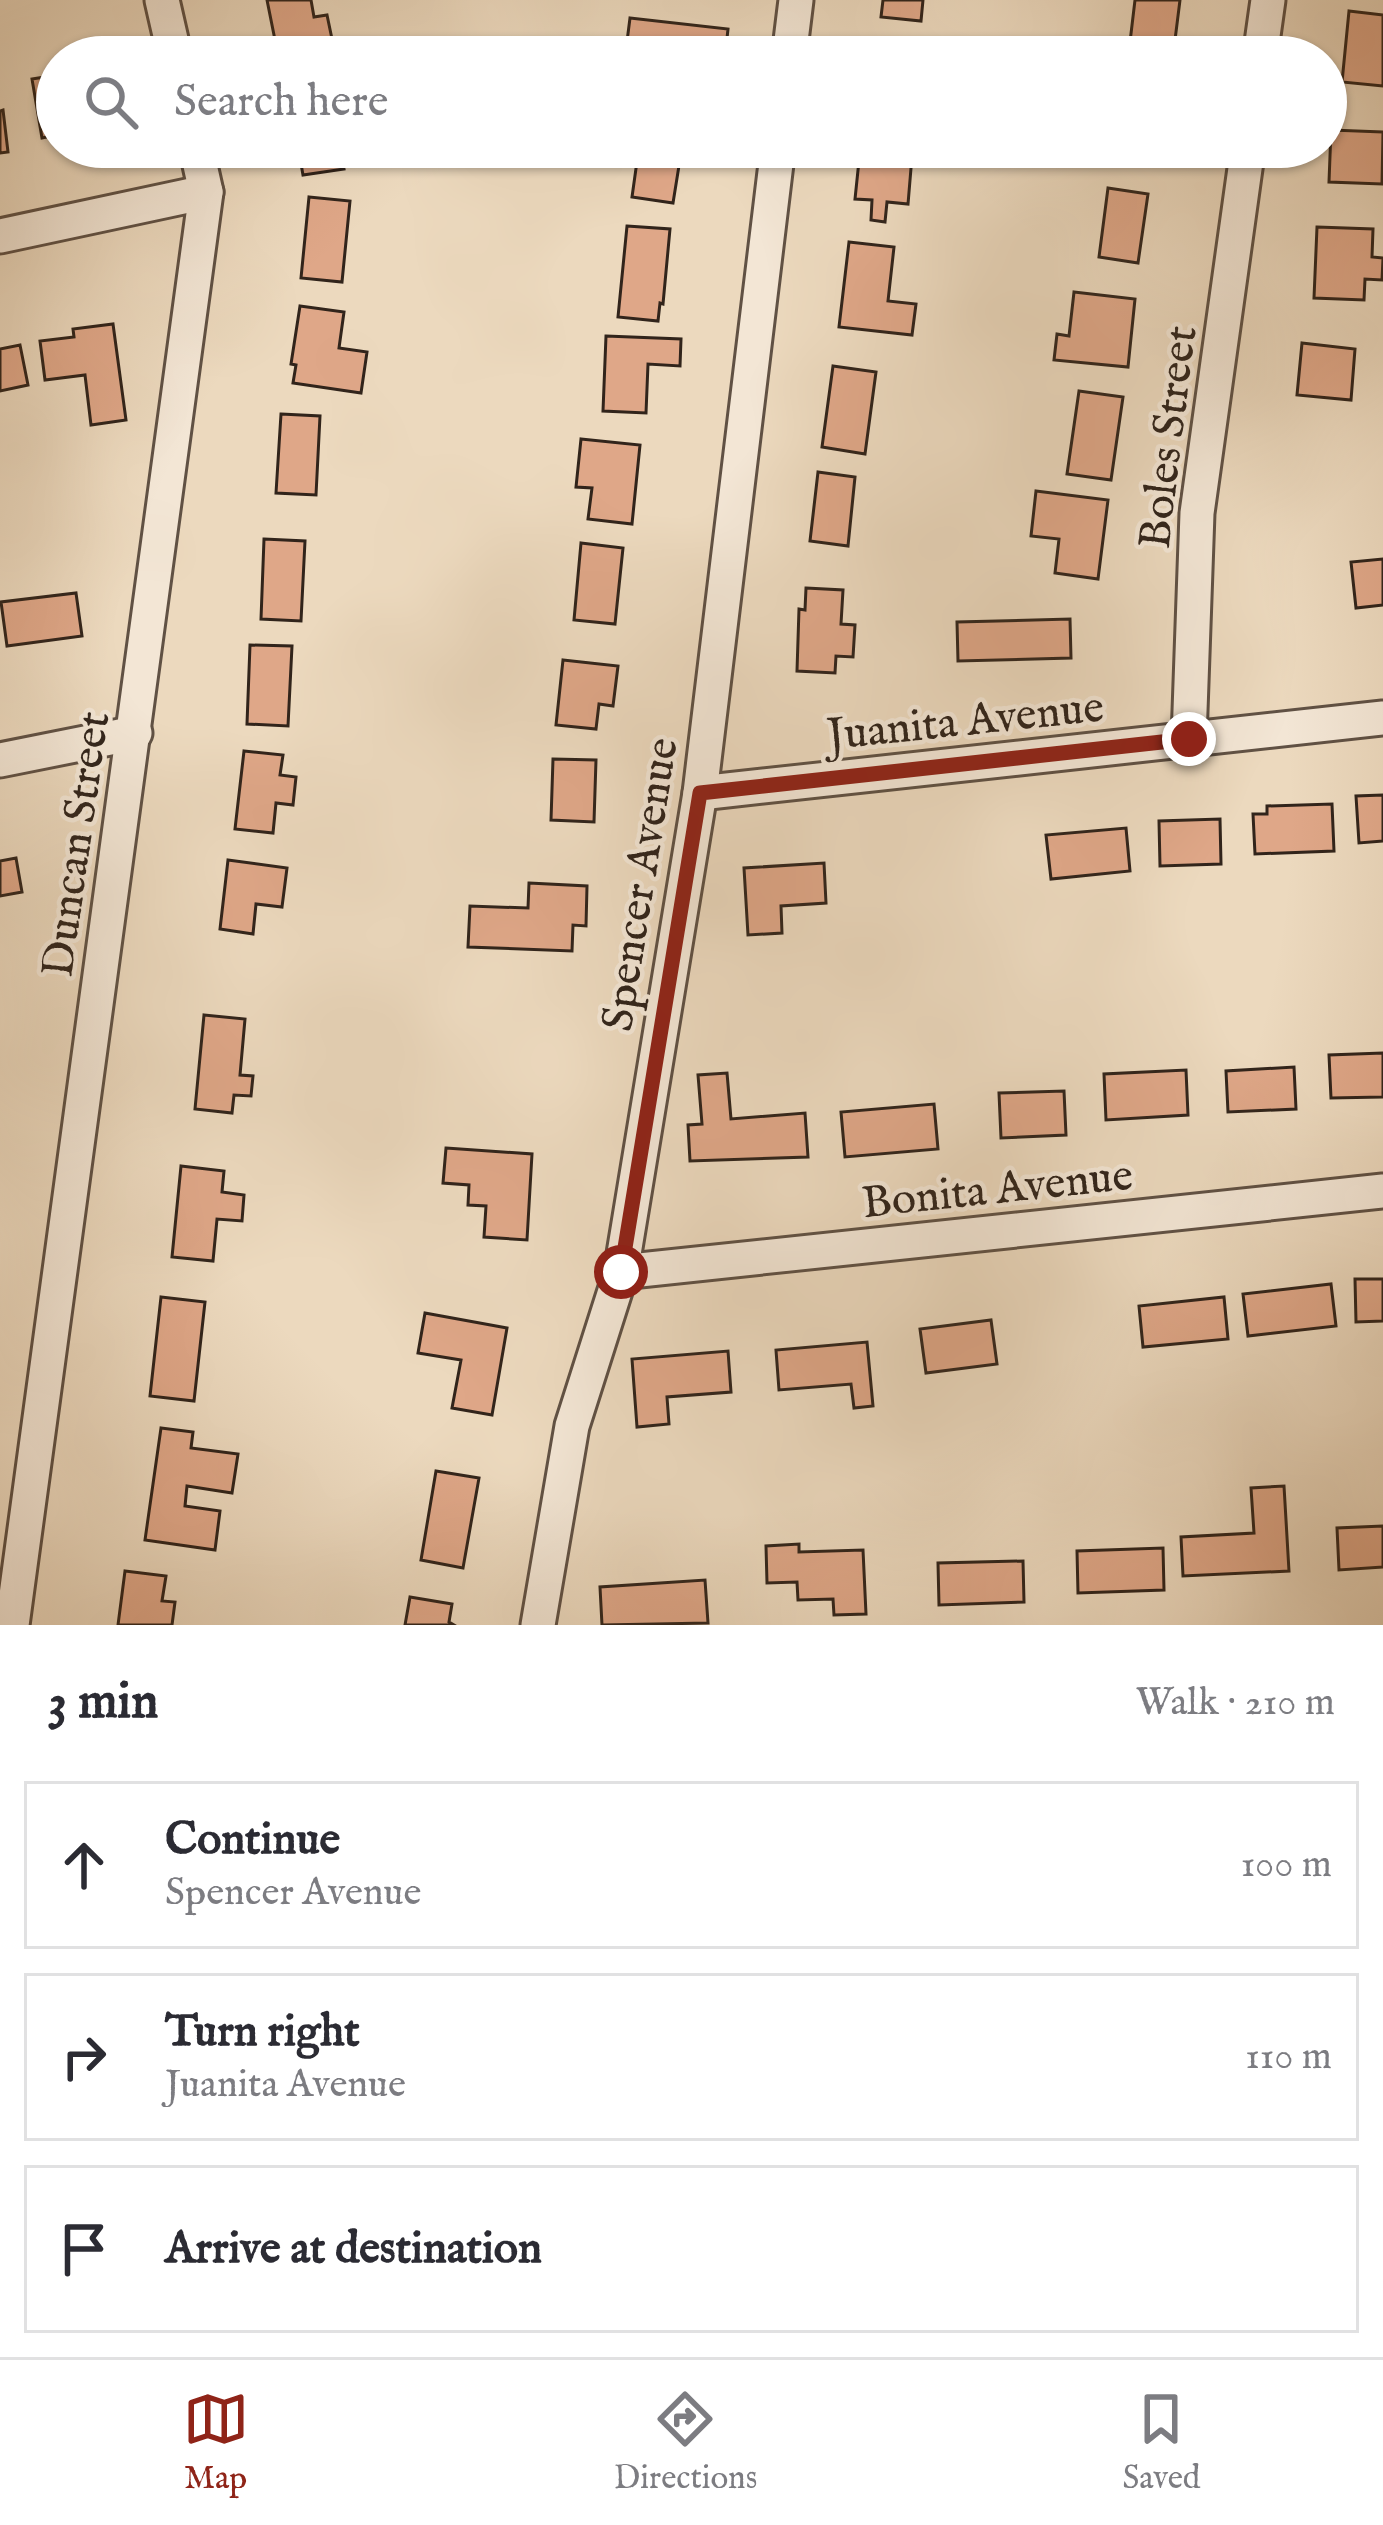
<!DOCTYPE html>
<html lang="en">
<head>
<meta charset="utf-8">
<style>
	:root { --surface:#fff; --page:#f2f2f3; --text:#2b2b33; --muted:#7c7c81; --line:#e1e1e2; --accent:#8f2418 }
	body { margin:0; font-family:"IM FELL English",serif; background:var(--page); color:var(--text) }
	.stop { position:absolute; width:36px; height:36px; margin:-27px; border:9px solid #8f2418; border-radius:50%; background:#fff }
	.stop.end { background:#8f2418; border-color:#fff; box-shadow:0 3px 12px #0008 }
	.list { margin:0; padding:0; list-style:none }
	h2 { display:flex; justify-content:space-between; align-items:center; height:156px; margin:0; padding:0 48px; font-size:51px }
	h2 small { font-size:39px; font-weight:400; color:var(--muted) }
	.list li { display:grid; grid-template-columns:78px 1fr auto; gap:36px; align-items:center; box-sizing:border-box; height:168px; margin:0 24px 24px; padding:0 24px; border:3px solid var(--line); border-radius:0px }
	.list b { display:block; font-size:45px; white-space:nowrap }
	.list p { margin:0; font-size:39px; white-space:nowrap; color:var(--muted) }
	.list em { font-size:39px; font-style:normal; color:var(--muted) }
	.icon { flex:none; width:66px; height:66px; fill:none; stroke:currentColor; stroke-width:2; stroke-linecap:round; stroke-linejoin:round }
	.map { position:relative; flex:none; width:1383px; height:1625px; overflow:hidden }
	.search { position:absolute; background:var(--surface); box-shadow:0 3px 9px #0004; left:36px; right:36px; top:36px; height:132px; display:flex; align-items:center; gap:30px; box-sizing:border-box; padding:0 42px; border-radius:66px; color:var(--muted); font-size:45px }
	.sheet { height:732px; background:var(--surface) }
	nav { display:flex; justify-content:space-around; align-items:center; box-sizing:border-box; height:168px; border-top:3px solid var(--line); background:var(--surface); font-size:33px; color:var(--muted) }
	nav a { display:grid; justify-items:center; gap:6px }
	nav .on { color:var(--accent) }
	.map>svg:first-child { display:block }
</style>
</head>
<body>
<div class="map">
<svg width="1383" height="1625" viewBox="0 0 1383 1625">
	<rect width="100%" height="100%" fill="#ecd9be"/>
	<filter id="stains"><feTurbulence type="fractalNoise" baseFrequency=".00167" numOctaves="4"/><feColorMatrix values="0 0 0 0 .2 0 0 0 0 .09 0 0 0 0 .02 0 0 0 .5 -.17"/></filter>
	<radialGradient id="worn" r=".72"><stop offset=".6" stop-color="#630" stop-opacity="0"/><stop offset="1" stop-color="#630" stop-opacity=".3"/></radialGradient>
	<g fill="#dfa788" stroke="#31241b" stroke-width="3">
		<path d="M267 0H311L314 17 327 15 332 39 277 50Z"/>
		<path d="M883 0H923L921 21 881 17Z"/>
		<path d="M1135 0H1180L1174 48 1130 42Z"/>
		<path d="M1349 11 1383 15V86L1342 82Z"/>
		<path d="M630 18 728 29 725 57H625Z"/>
		<path d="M879 50 923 57H878Z"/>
		<path d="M57 75V135L42 138 32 79Z"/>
		<path d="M3 110 8 152 0 153V111Z"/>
		<path d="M1331 130 1383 132 1382 184 1329 182Z"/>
		<path d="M298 147H340L344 169 303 175Z"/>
		<path d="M639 147H682L673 203 632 197Z"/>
		<path d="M1114 147H1156L1154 157 1113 151Z"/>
		<path d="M860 151 912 156 908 204 887 202 885 222 871 220 872 200 855 199Z"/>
		<path d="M1108 188 1148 194 1138 263 1099 257Z"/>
		<path d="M309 197 350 201 342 282 301 278Z"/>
		<path d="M627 226 670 229 663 304 660 303 658 321 618 317Z"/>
		<path d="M1317 227 1373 229 1372 257 1383 258 1382 280 1365 279 1364 300 1314 298Z"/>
		<path d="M849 242 894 247 888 301 916 304 912 335 839 327Z"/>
		<path d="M1074 292 1135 299 1128 367 1054 360 1057 334 1069 336Z"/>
		<path d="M300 306 344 312 339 348 367 352 361 393 293 383 296 365 291 364Z"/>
		<path d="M113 324 126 420 91 425 85 375 45 380 40 341 74 337 73 329Z"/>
		<path d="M606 336 681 339 680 366 648 364 646 413 603 411Z"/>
		<path d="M1302 343 1355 349 1351 400 1297 395Z"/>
		<path d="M20 345 28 385 0 391V349Z"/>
		<path d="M833 366 876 372 865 454 822 447Z"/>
		<path d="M1079 391 1123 397 1111 480 1067 474Z"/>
		<path d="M281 414 320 416 316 495 276 493Z"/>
		<path d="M581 439 640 445 632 524 588 519 592 488 576 487Z"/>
		<path d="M818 472 855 477 848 546 810 541Z"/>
		<path d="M1036 491 1108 500 1098 579 1055 573 1059 539 1031 536Z"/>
		<path d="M264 539 305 541 301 621 261 619Z"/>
		<path d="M581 543 623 548 615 624 574 620Z"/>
		<path d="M1383 559V605L1356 608 1351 562Z"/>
		<path d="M806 588 843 590 841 624 855 625 853 657 836 656 835 673 797 671 799 609 805 610Z"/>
		<path d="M76 593 82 636 7 646 1 602Z"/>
		<path d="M1070 619 1071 658 958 661 957 622Z"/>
		<path d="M250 645 292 646 288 726 247 724Z"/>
		<path d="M563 660 618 666 613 706 599 704 596 729 556 725Z"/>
		<path d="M244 751 283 755 280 775 296 777 293 805 276 803 273 833 235 829Z"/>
		<path d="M553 759 596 760 594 822 551 820Z"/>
		<path d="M1383 795V841L1359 843 1356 796Z"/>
		<path d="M1332 804 1334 851 1255 854 1253 814H1267V806Z"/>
		<path d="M1220 819 1221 864 1160 866 1159 821Z"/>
		<path d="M1126 828 1130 871 1051 879 1046 835Z"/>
		<path d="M16 858 22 892 0 896V861Z"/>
		<path d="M228 860 287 868 282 907 256 904 253 934 220 929Z"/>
		<path d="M824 863 826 903 781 906 782 933 748 935 744 868Z"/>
		<path d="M529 883 587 886 586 926 573 925 572 951 468 947 470 906 528 908Z"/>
		<path d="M204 1015 245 1019 240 1075 253 1076 251 1096 234 1095 232 1113 195 1109Z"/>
		<path d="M1383 1053V1097L1331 1098 1329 1055Z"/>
		<path d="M1294 1067 1296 1109 1228 1112 1226 1071Z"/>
		<path d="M1186 1070 1188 1115 1106 1120 1104 1074Z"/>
		<path d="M727 1073 731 1119 805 1113 808 1157 690 1161 688 1125 702 1124 698 1075Z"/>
		<path d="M1064 1091 1066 1135 1001 1138 999 1093Z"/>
		<path d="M934 1104 938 1149 845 1157 841 1112Z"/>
		<path d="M446 1148 532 1154 527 1240 484 1237 486 1206 468 1205 469 1185 443 1183Z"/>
		<path d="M181 1166 224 1171 222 1192 244 1195 242 1221 217 1219 213 1261 172 1257Z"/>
		<path d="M1355 1279H1383V1321L1356 1322Z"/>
		<path d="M1331 1284 1336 1326 1248 1336 1243 1294Z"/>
		<path d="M161 1297 205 1302 194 1401 150 1396Z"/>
		<path d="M1224 1297 1228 1339 1143 1347 1139 1306Z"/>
		<path d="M425 1313 507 1328 492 1415 452 1408 461 1360 418 1353Z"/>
		<path d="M991 1320 997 1364 926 1373 920 1329Z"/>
		<path d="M867 1342 873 1406 854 1408 851 1384 779 1390 776 1350Z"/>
		<path d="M728 1351 731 1392 667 1397 669 1424 637 1427 632 1359Z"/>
		<path d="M161 1428 193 1432 191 1448 238 1454 232 1493 187 1486 185 1506 220 1511 215 1550 145 1540Z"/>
		<path d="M436 1471 479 1478 463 1568 421 1560Z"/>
		<path d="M1284 1486 1289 1571 1183 1576 1181 1537 1254 1533 1251 1488Z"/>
		<path d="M1383 1526V1567L1339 1570 1337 1528Z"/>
		<path d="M799 1544V1552L863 1550 866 1614 834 1615 833 1599 798 1600 797 1582 767 1583 766 1546Z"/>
		<path d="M1163 1548 1164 1590 1078 1593 1077 1551Z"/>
		<path d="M1023 1561 1024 1602 939 1605 938 1563Z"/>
		<path d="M125 1571 166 1576 162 1601 175 1602 172 1625H118Z"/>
		<path d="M705 1580 708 1623 602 1625 600 1587Z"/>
		<path d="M410 1597 452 1604 449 1622 454 1625H405Z"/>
	</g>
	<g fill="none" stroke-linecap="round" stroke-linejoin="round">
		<g stroke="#605144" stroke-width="39">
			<g id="minor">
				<path d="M162 0 175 57"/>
				<path d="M789 57 796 0"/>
				<path d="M1260 57 1268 0"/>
				<path d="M0 236 206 192"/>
				<path d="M1189 739 1197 513 1248 147"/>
				<path d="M0 760 135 733"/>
				<path d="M700 793 1383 718"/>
				<path d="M621 1272 1383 1191"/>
				<path d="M12 1625 206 192 196 147"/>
				<path d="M538 1625 572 1426 621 1272 700 793 778 147"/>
			</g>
		</g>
		<use href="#minor" stroke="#f3e6d5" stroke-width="33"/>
	</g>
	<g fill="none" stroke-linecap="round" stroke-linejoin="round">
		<path stroke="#8f2418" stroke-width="15" d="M621 1272 700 793 1189 739"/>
	</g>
	<g text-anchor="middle" stroke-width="9" stroke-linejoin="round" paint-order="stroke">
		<g font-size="45" fill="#31241b" stroke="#f3e6d5">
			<text transform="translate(1166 437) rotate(-83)" y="16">Boles Street</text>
			<text transform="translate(965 719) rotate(-6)" y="16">Juanita Avenue</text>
			<text transform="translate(74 844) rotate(-82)" y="16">Duncan Street</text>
			<text transform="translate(638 884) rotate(-81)" y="16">Spencer Avenue</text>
			<text transform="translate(997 1187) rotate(-6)" y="16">Bonita Avenue</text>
		</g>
	</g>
	<rect width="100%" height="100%" filter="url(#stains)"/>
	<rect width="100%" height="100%" fill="url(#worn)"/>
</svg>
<div class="stop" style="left:621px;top:1272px"></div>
<div class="stop end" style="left:1189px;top:739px"></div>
<div class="search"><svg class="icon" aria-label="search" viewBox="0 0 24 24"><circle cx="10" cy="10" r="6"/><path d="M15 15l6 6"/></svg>Search here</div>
</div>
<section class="sheet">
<h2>3 min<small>Walk · 210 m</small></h2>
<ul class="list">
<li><svg class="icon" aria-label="ahead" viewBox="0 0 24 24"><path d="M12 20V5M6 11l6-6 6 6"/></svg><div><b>Continue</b><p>Spencer Avenue</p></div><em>100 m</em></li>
<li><svg class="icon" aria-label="right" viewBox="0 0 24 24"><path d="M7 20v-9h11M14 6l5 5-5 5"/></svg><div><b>Turn right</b><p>Juanita Avenue</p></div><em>110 m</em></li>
<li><svg class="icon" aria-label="arrive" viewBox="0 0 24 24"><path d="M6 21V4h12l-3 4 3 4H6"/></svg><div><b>Arrive at destination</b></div></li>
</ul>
</section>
<nav>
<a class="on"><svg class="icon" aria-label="map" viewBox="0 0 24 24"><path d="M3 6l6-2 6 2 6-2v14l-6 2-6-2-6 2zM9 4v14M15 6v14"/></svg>Map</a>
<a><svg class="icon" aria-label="directions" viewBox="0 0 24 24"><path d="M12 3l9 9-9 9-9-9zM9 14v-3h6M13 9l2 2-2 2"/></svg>Directions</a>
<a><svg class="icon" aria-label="saved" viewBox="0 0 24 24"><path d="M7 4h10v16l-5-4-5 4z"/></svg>Saved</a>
</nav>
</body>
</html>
